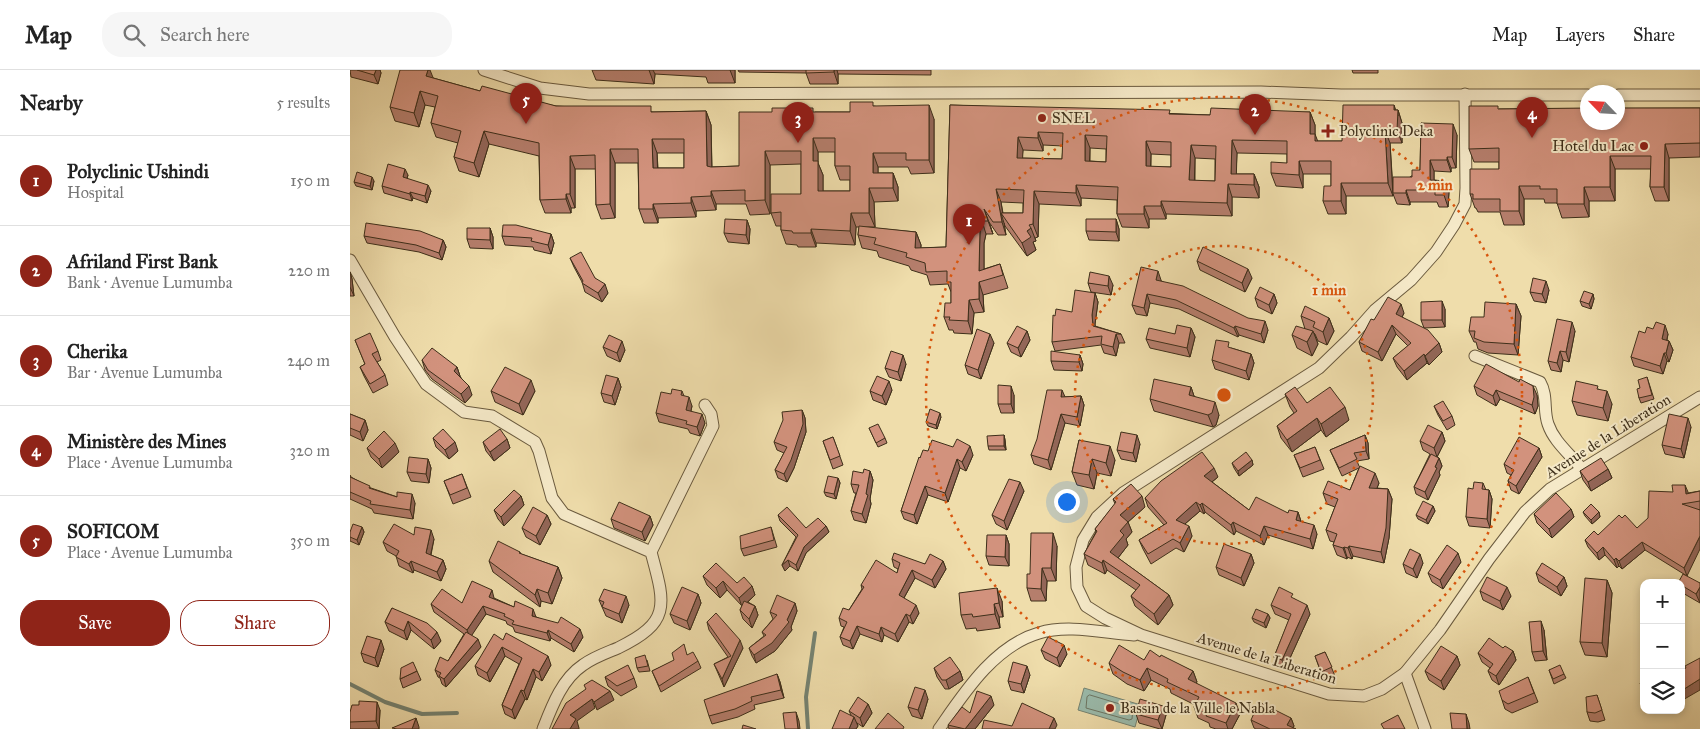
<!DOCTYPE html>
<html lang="en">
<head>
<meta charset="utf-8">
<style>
	:root { --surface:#fff; --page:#f6f6f6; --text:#222; --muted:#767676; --line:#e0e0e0; --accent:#8f2418 }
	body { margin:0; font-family:"IM FELL Great Primer",serif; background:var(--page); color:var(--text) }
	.controls { position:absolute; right:15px; bottom:15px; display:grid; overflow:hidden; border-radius:10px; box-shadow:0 2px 8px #0003 }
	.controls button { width:45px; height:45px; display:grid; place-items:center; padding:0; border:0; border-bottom:1px solid var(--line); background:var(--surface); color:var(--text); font:25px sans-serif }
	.compass { position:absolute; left:1230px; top:15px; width:45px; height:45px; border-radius:50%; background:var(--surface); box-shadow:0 2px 8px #0003; rotate:295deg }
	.you { position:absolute; left:716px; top:431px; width:18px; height:18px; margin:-12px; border:4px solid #fff; border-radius:50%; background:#1a73e8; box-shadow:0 0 0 8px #1a73e833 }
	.badge { display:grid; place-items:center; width:32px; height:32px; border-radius:50%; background:var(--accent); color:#fff; font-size:16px; font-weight:700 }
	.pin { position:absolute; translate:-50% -41px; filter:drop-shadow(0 1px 2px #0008) }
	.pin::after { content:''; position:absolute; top:26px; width:18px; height:15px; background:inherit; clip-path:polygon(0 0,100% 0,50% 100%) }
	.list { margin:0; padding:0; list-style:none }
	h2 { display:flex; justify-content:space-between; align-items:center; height:65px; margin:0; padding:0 20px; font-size:21px }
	h2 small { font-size:16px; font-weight:400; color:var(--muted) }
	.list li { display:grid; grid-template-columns:32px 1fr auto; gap:15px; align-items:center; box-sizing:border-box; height:90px; padding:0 20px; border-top:1px solid var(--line) }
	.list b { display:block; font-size:19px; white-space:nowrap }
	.list p { margin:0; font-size:16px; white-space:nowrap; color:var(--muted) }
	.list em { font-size:16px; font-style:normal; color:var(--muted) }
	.actions { display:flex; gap:10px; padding:15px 20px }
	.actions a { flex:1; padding:11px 0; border:1px solid var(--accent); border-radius:20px; text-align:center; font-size:18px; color:var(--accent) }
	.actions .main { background:var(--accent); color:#fff }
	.icon { flex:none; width:28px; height:28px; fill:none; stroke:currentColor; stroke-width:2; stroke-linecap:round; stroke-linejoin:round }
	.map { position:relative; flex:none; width:1350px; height:659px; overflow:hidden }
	header { display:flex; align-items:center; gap:30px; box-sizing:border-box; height:70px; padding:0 25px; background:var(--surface); border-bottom:1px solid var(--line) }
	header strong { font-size:24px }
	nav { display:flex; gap:28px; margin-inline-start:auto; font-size:18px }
	.search { width:350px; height:45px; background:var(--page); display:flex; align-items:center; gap:12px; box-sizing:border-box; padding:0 18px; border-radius:20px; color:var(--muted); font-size:19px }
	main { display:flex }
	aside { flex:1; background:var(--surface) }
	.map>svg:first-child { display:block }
</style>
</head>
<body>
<header>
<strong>Map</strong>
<div class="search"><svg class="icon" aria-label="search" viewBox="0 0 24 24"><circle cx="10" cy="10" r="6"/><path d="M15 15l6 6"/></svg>Search here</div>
<nav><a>Map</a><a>Layers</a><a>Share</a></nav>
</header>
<main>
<aside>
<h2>Nearby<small>5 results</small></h2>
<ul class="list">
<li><span class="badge">1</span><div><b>Polyclinic Ushindi</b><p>Hospital</p></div><em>150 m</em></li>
<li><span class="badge">2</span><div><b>Afriland First Bank</b><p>Bank · Avenue Lumumba</p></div><em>220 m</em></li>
<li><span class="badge">3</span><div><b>Cherika</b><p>Bar · Avenue Lumumba</p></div><em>240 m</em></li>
<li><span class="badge">4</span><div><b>Ministère des Mines</b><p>Place · Avenue Lumumba</p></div><em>320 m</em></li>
<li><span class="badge">5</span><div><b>SOFICOM</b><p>Place · Avenue Lumumba</p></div><em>350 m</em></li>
</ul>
<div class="actions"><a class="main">Save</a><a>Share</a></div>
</aside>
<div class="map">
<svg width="1350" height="659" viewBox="0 0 1350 659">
	<rect width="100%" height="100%" fill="#efddab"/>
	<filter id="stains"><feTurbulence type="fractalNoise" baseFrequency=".004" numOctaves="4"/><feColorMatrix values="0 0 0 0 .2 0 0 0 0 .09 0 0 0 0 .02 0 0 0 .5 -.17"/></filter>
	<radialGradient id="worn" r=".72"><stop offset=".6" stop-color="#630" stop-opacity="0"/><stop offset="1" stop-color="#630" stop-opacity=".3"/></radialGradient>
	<path fill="#9abbac" stroke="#758372" d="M734 618 791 635 785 657 728 640Z"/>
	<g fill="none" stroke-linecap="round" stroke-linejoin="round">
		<path stroke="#6c7563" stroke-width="1" d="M740 625 783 638 782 649 779 650 736 638 737 627Z"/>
		<g stroke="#758372" stroke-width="4">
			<path d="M0 614 35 632 72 644 107 643"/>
			<path d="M458 659 456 627 465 563"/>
		</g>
		<g stroke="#6a5a3e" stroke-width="13">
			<g id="minor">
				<path d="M134 0 190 18 239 24 911 22 991 25H1238"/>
				<path d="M1115 24 1116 118 1115 134 1104 155 1086 182 1061 210 1025 240 1001 267 969 298 773 423 747 447 733 470 726 497 727 517 736 536 755 548 791 565 979 624 1014 626 1032 619 1055 603 1090 560 1139 489 1175 442 1200 419 1350 327"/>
				<path d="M1268 25H1350"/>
				<path d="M0 190 45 267 76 314 114 342 142 346 185 372 189 381 202 428 214 444 301 482C315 534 322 552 268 578 256 583 244 587 233 595 212 609 202 636 193 659"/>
				<path d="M1125 286 1190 312C1198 326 1193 340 1198 354 1204 372 1220 384 1231 398"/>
				<path d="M301 482 363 356 361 344 355 335"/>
				<path d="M1055 603 1075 659"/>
				<path d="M589 659C614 623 644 576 689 563 718 554 754 563 784 565"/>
			</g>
		</g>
		<use href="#minor" stroke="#f5e9c8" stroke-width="11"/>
	</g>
	<g fill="#b57e6c" stroke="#3e2f1a" fill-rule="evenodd">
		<path d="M0 0H30L31 3 28 14 1 7Z"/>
		<path d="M242 0H385V13H358L356 7 305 4 304 14 246 10Z"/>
		<path d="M388 0H581V5L488 4V14H460L456 3 389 2Z"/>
		<path d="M1002 0H1028V3H1003Z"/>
		<path d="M83 8 130 21 206 36 304 42 356 41 361 55 362 97 389 96 465 42H500L524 36 584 49V103L561 104 558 97H528V103H543L548 117V131L524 132 525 157H512L566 162 571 175V178L596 177 600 35 860 45 960 42 965 55V65L967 71H992L1045 40H1048L1052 53V73H1040L1043 119 1070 100 1071 53 1107 65 1106 98H1101V102L1084 101V110L1094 111 1099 122 1098 137H1089L1087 132H1060V135L1047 134 1043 124V126H996V144H978L973 131 981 116V104H953V118L926 116 921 103 937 93V84L887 83 886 104H904L909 117V128L882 127V146L816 144V149H799V158L772 157 767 144V130L731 128V136L689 134 688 167 685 168 686 171 683 172 686 180 677 186 655 156 654 153 656 165H648L639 152 643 164H636L634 173V199L650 194 658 218 633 225 634 242 624 243 622 264 604 263 603 260H599L594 247 601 233V222L598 214 580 215 577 205 561 200 559 196 529 187 527 181 512 178 508 165 509 157H506L505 175 466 173V177H448L447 175 436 174 431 160V156H426L421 143 451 124V94L420 95V144L400 145 396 134H366V140L346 141V147L308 148V153H294L289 139 288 93H265V148L251 149 246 135V99H225V138H221V143H195L190 130 189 86 139 74 129 107 109 101 104 87 108 73 86 67 81 53 85 37 75 35 69 57 45 51 40 37ZM693 75 713 76 712 89 672 88 673 80 693 81ZM740 78 756 79V92L740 91ZM468 82H485V96L490 110H500V121H473V105L468 93ZM307 83H334V98H308ZM801 84 821 85V97H801ZM845 88 865 89V111H845ZM651 132 673 133V143H653Z"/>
		<path d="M1350 38V87L1319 88V131H1305L1300 117 1301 99H1265V131H1239V147L1212 148 1207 133H1195L1194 129H1174V155H1154L1150 142H1128L1126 138H1125L1120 124 1149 99V92H1124L1119 79 1149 39Z"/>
		<path d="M58 105 57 109 81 121 77 133 63 128 62 131 34 123 32 116Z"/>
		<path d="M24 111 22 120 6 116 4 112Z"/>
		<path d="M766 149 769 159V171L739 170 736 161Z"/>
		<path d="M397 150 400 159 399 174 378 172 374 163Z"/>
		<path d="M140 158 143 167V179L120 178 117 169Z"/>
		<path d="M201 164 204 173 201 184 184 180 183 177 155 175 152 166Z"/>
		<path d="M14 166 93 170 96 177 92 190 69 182 17 173Z"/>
		<path d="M220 188 245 208 258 223 252 232 235 222 232 212 224 197Z"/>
		<path d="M847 191 902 208 895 222 850 200Z"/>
		<path d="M0 202 2 209 4 226H0Z"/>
		<path d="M811 210V211L918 260 914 273 889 265 888 267 829 239 800 233 797 246 786 244 782 235Z"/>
		<path d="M738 213 763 215 761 225 741 222Z"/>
		<path d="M1199 220 1196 233 1184 231 1180 222Z"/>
		<path d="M745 223 748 232 745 254V256L771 264 775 273H769L766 286 754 283 751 275 705 281 702 272 722 242Z"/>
		<path d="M924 224 927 233 922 244 908 237 905 228Z"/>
		<path d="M1243 224 1244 229 1241 239 1232 236 1230 231Z"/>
		<path d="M1166 234 1171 246 1168 285 1138 283 1128 279 1126 272H1124L1119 261 1134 247Z"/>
		<path d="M1095 239V257L1074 258 1071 250Z"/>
		<path d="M1054 243 1052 247 1089 273 1092 282 1079 295 1077 293 1057 310 1047 297 1043 288 1058 276 1046 264 1032 291 1012 281 1009 272 1024 250Z"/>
		<path d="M951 246 979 248 984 261 977 275 968 271 965 264 964 263 968 274 962 286 947 278 942 265 955 259Z"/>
		<path d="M841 258 845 267 840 287 800 278 796 269 825 264Z"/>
		<path d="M677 261 680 270 671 287 661 282 657 273Z"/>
		<path d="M1225 261 1219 292 1213 290 1211 302 1201 300 1198 291Z"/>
		<path d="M1295 263 1318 264 1317 270 1319 271 1323 280 1319 292 1317 291 1313 304 1284 296 1281 287Z"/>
		<path d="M5 270 28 281 31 290 27 292 35 305 38 315 23 323 14 306 10 297 15 294Z"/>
		<path d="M644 273 631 309 618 304 615 295Z"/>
		<path d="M253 277 275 280 270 292 257 286Z"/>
		<path d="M881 278 901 284 904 293 899 310 865 299 862 290Z"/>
		<path d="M730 285 733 294 732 301 704 300 701 291Z"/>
		<path d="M72 290 107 297 110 306 122 325 115 333 82 309 75 300Z"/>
		<path d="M556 294 551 311 539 307 535 298Z"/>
		<path d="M1297 307 1304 329 1291 333 1289 328 1290 318Z"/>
		<path d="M268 308 271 317 265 335 254 332 251 323Z"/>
		<path d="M1124 316 1187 325 1188 336 1185 344 1150 329 1146 336 1127 325Z"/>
		<path d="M841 317 844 326 869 345 866 355 863 357 804 341 800 329Z"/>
		<path d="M1249 319 1262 334 1258 351 1227 345 1222 331Z"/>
		<path d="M542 320 536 335 523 330 520 321Z"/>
		<path d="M141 321H185L173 345 145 332Z"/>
		<path d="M332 321 334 326 342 336 341 341 355 353 350 366 340 363 338 359 309 352 306 343 321 324Z"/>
		<path d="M935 324 999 350 976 367 971 360 942 382 931 368 927 356 944 343 940 337Z"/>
		<path d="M664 325V343H651L648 334Z"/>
		<path d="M731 326 734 335 730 356 715 353 701 400 684 394 681 385 715 327Z"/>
		<path d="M1084 336 1102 346 1105 355 1097 360 1088 345Z"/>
		<path d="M452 340 455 348 456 362 444 398 437 412 428 408 425 400 434 383 427 380 424 372Z"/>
		<path d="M0 344 15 350 18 360 13 371 0 365Z"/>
		<path d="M591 347 587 359 578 356 576 352Z"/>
		<path d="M1341 357 1334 388 1315 384 1312 375Z"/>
		<path d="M519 358 535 368 537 373 528 377Z"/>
		<path d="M1092 362 1095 371 1087 387 1089 388 1092 396 1089 402 1090 405 1078 430 1066 424 1064 417 1080 384 1073 380 1070 371Z"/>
		<path d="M654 365 655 370 656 380H639L638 376Z"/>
		<path d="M1015 365 1018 373 1019 389 1007 391 1009 396 1029 413 1027 418 1038 419 1042 429 1039 468 1034 493 1003 486 1002 489 997 487V489L987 485 983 475 984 472 980 471 976 460 985 437 977 434 973 423 1000 420 1009 398 992 406 980 380Z"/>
		<path d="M483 367 493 395 483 399 473 371Z"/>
		<path d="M83 368 108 381 99 389 86 377Z"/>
		<path d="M157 369 160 378 144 391 136 381 133 372Z"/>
		<path d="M729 370 765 390 761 406 747 403 744 419 727 415 722 402Z"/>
		<path d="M790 374 786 392 771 389 767 380Z"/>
		<path d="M965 377 974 399 953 407 944 385Z"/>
		<path d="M17 378 49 382 32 398 21 387Z"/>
		<path d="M1189 378 1192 387 1169 424 1161 420 1158 411 1161 405 1157 403 1154 394Z"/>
		<path d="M578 381 623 385 616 401 610 398 598 432 578 425 567 454 554 449 551 441 570 388Z"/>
		<path d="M78 389 81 398 79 413 61 411 57 402Z"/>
		<path d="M902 390 903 395 889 406 884 398 882 393Z"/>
		<path d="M1258 399 1262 408 1241 421 1233 410 1230 401Z"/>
		<path d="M520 401 523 410 520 429 521 434 516 453 504 450 501 441 506 423H504L501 414 513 403Z"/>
		<path d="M112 404 121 427 103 434 94 411Z"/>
		<path d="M0 405 1 407 21 418 65 433 63 449 24 443 22 439 0 429Z"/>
		<path d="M868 407 862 412 899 440 938 443 948 442 951 451 967 464 963 479 918 465 914 475 886 461 884 465 855 442 854 444 850 441 835 454 842 466 834 482 826 478 801 494 793 479 789 470 814 455 798 437 795 428Z"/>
		<path d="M488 408 490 413 486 429 476 426 474 422Z"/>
		<path d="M1133 413 1136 420H1139L1142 429 1140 458 1119 456 1116 447 1123 419Z"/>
		<path d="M674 421 657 460 646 454 642 445Z"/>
		<path d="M1350 421V439L1349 440 1337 506 1295 480 1272 499 1269 496 1267 498 1255 485 1249 490 1238 477 1235 470 1248 465 1272 448 1287 458 1338 423Z"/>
		<path d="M171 426 174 435 154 456 148 449 144 440Z"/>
		<path d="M763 429 795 437 778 452 782 462 776 469 778 475 768 488 819 525 823 535 808 555 785 536 781 526 786 520 757 500 755 504 738 495 734 484 746 462 745 459 765 434Z"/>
		<path d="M1083 436 1085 441 1078 454 1068 449 1066 445Z"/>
		<path d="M1221 439 1224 447 1202 468 1187 453 1184 444Z"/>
		<path d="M1233 442H1249L1250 447 1242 454 1235 446Z"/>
		<path d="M197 445 201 454 190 475 176 467 172 458Z"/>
		<path d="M428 445 456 458 476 456 479 462 456 483 448 501 440 496 435 501 432 495 446 467 430 451Z"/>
		<path d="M300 446 303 455 295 471 264 458 261 449Z"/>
		<path d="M12 457 14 462 9 475 0 471V462Z"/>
		<path d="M421 457 427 477 394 486 391 479Z"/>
		<path d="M64 465 84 469 81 485 93 490 96 499 91 511 64 500 63 503 49 496 46 486 37 481 33 472Z"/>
		<path d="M656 465 659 474V496L639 495 636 486Z"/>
		<path d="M707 476 706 511H697L696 531H681L677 518Z"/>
		<path d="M170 482 171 484 208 497 212 508 202 534 191 531 190 537 143 502 139 491Z"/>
		<path d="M901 484 904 493 894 516 869 505 866 497Z"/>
		<path d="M542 489 575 494 593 491 596 499 585 518 565 508 554 528 569 543 563 554 559 552 548 572 534 565 532 572 510 564 503 579 493 575 490 567 494 557 491 556 489 548 499 540 512 519 511 515 547 503 548 499 544 497Z"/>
		<path d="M1111 492 1093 519 1082 512 1078 503Z"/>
		<path d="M1073 493 1067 508 1056 503 1053 494Z"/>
		<path d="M1186 503 1214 507 1217 516 1211 526 1189 512Z"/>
		<path d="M353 506 402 516 405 525 398 532 405 536 408 545 402 558 393 549 390 540 392 536 377 520 370 528 357 515Z"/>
		<path d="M1257 510 1262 523 1257 587 1235 585 1230 572Z"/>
		<path d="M1331 513H1350V533L1331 522Z"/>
		<path d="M1130 521 1161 526 1153 540 1133 530Z"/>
		<path d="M348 524 351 533 340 560 324 553 320 544Z"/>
		<path d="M144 528 186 547 233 567 224 582 201 568 200 571 165 562 163 557 157 554 156 551 136 544 121 565 131 577 96 617 92 614 90 608 88 607 85 600 98 591 114 564 84 542 81 534 112 533Z"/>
		<path d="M945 529 960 544 935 599 928 596 924 587 939 550 925 544 921 535Z"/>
		<path d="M249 530 279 535 272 553 256 546Z"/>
		<path d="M652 531 653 547H649L650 558 627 561 626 558 616 559 611 545Z"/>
		<path d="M445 533 447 541 441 557 442 560 425 581 406 593 402 586 399 578 414 566 412 562 423 549 420 542Z"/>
		<path d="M42 538 91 571 84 579 61 560 57 570 39 561 35 552Z"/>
		<path d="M918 544 920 548 916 558 904 552 902 548Z"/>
		<path d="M357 552 393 578 374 617 364 594 378 587 359 560Z"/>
		<path d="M1194 560 1197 590 1185 591 1182 582Z"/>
		<path d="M153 570 201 595 192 611 186 607 177 630 175 629 165 649 155 644 152 635 169 594 155 586 140 612 128 605 125 596Z"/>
		<path d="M1153 578 1163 581 1166 590 1149 615 1142 610 1138 601 1140 598 1132 592 1128 583Z"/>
		<path d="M34 579 28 597 14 592 11 583Z"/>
		<path d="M691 580 717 584 710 597 695 589Z"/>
		<path d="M975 582 985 606 974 611 965 586Z"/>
		<path d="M337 585 348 591 351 598 311 622 302 601Z"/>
		<path d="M1107 586 1110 595 1094 620 1079 610 1075 601Z"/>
		<path d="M810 587 843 601 847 612 846 613 890 644 882 659H866L860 657 859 653 848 648 844 637 845 635 821 623 820 619 801 610 794 621 777 614 763 604 759 593 794 590Z"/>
		<path d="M297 590 300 601 289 602 287 598Z"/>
		<path d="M584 598 610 601 613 610 599 619H595L587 607Z"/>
		<path d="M1199 600 1214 604 1216 608 1204 614Z"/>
		<path d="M67 601 71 610 53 618 50 609Z"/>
		<path d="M427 604 430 612 434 628 404 635 405 639 388 647 362 654 359 646Z"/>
		<path d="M680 605 674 623 661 620 658 611Z"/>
		<path d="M255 607 284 608 287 617 271 626 258 616Z"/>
		<path d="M1178 607 1188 632 1162 643 1155 639 1152 630Z"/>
		<path d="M1247 625 1255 650 1248 652 1240 651 1237 642Z"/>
		<path d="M578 629 572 649 562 646 558 637Z"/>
		<path d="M518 634 522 643 513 657 507 653 508 656 506 659H482L501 645 499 641Z"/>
		<path d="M9 635 30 640 29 659H0V642Z"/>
		<path d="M644 635 625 659H599L598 655 620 643Z"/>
		<path d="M1299 640H1308L1300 643Z"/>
		<path d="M786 644 816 645 812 659H810L789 653Z"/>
		<path d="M941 648 944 656 943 658 946 659H906L904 658 901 650Z"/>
	</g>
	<g fill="#936658" stroke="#3e2f1a">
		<path d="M26 0H30L31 3 28 14 24 5Z"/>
		<path d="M78 0H80L84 10 76 6Z"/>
		<path d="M299 0H303L305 4 304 14Z"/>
		<path d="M380 0H385V13Z"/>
		<path d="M484 0H487L488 4V14L484 2Z"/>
		<path d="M70 21 75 35 69 57 64 43Z"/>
		<path d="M579 35 584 49V103L579 90Z"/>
		<path d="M1044 35 1048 46V40L1052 53V73L1047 60 1044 40Z"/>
		<path d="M356 41 361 55 362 110 357 96Z"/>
		<path d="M960 42 965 55V64L970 77 960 64Z"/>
		<path d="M1103 54 1107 65 1106 98 1102 87Z"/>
		<path d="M1035 60 1040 73 1043 126 1038 113Z"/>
		<path d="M134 61 139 74 129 107 124 93Z"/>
		<path d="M688 62 693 75V81L688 68Z"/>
		<path d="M735 65 740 78 739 104 735 91Z"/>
		<path d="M668 67 673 80 672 101 667 88Z"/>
		<path d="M463 68 468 82V93L473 105V135L468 121 463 91Z"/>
		<path d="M302 69 307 83 308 112 303 98Z"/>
		<path d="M882 70 887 83 886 115 881 104Z"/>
		<path d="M796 71 801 84 800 109 796 96Z"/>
		<path d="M1315 74 1319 88V131L1314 117Z"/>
		<path d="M841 75 845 88 844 123 839 110Z"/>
		<path d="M260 79 265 93V148L260 134Z"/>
		<path d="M415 81 420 95V144L415 130Z"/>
		<path d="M523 83 528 97V117L523 103Z"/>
		<path d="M220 86 225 99V138L220 124Z"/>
		<path d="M1260 86 1265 99V131L1260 117Z"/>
		<path d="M1097 87 1101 98V102L1097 90Z"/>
		<path d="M1080 90 1084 101V120L1080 110Z"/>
		<path d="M949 91 953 104V118L949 105Z"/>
		<path d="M55 99 58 105 55 114 53 107Z"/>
		<path d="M543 103 548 117V131L543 118Z"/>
		<path d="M904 104 909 117V128L904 115Z"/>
		<path d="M22 107 24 111 22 120 20 116Z"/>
		<path d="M1094 111 1099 122 1098 137 1094 125Z"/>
		<path d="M991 113 996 126V144L991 131Z"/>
		<path d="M878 114 882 127V146L877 133Z"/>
		<path d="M78 115 81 121 77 133 75 126Z"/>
		<path d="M726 115 731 128V136L726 123Z"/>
		<path d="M1169 116 1174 129V155L1169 141Z"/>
		<path d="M1234 117 1239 131V147L1234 134Z"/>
		<path d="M519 118 524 132 525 157 519 143Z"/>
		<path d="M646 119 651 132 653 146 651 143 654 153 656 165 652 152Z"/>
		<path d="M1056 120 1060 132V135L1056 123Z"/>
		<path d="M361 121 366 134V140L361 126Z"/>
		<path d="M684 121 689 134 688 167 683 154Z"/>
		<path d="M60 122 63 128 62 131 60 124Z"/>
		<path d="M216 124 221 138V143L216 129Z"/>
		<path d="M341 127 346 141V147L341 133Z"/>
		<path d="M811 131 816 144V149L811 136Z"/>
		<path d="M303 134 308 148V153L303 139Z"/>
		<path d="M794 136 799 149V158L794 144Z"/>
		<path d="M634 139 639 152 643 164 638 151Z"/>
		<path d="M501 143 506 157 505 175 500 161Z"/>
		<path d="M766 149 769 159V171L766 162Z"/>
		<path d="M397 150 400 159 399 174 396 165Z"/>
		<path d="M632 151 636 164 634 173V211L629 201 630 160Z"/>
		<path d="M140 158 143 167V179L140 170Z"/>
		<path d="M681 158 686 171 683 172 686 180 677 186 672 173 677 161Z"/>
		<path d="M461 159 466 173V177L461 163Z"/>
		<path d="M566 162 571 175 569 191 565 178Z"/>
		<path d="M201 164 204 173 201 184 198 175Z"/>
		<path d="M93 170 96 177 92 190 89 183Z"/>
		<path d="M898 199 902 208 895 222 892 213Z"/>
		<path d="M808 201 811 210 809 219 806 210Z"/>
		<path d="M0 202 2 209 4 226 0 217Z"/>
		<path d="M759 206 763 215 761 225 758 216Z"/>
		<path d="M1196 211 1199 220 1196 233 1192 224Z"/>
		<path d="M629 212 633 225 634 242 629 229Z"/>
		<path d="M255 214 258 223 252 232 248 223Z"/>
		<path d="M745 223 748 232 745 254 746 265 743 256 742 245Z"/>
		<path d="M797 224 800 233 797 246 794 238Z"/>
		<path d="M924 224 927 233 922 244 919 235Z"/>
		<path d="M1243 224 1244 229 1241 239 1239 234Z"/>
		<path d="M619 230 624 243 622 264 618 251Z"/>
		<path d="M1092 231 1095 239V257L1092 250Z"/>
		<path d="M1051 234 1054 243 1049 253 1046 244Z"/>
		<path d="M1166 234 1171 246 1168 285 1164 274Z"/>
		<path d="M979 248 984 261 977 275 973 262Z"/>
		<path d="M915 251 918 260 914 273 911 264Z"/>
		<path d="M1222 252 1225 261 1219 292 1216 282Z"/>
		<path d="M1042 255 1046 264 1032 291 1028 282Z"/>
		<path d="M1315 255 1318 264 1315 278 1312 269Z"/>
		<path d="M885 256 889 265 888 267 884 258Z"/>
		<path d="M841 258 845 267 840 287 837 278Z"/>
		<path d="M677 261 680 270 671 287 668 278Z"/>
		<path d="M963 261 968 274 962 286 957 272Z"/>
		<path d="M640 264 644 273 631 309 628 300Z"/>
		<path d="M766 264 769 273 766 286 763 277Z"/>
		<path d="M272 271 275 280 270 292 267 283Z"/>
		<path d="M1319 271 1323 280 1319 292 1316 283Z"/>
		<path d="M1089 273 1092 282 1079 295 1075 286Z"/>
		<path d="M1210 281 1213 290 1211 302 1207 293Z"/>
		<path d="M1314 283 1317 291 1313 304 1310 296Z"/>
		<path d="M901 284 904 293 899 310 896 301Z"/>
		<path d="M1074 284 1077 293 1057 310 1054 301Z"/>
		<path d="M553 285 556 294 551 311 548 302Z"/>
		<path d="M730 285 733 294 732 301 729 292Z"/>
		<path d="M107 297 110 306 107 310 104 301Z"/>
		<path d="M268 308 271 317 265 335 262 326Z"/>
		<path d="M181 310 185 321 173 345 169 334Z"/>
		<path d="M539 311 542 320 536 335 532 326Z"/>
		<path d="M119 316 122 325 115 333 111 324Z"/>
		<path d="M661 316 664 325V343L661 334Z"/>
		<path d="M1183 316 1187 325 1188 336 1185 344 1182 335Z"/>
		<path d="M841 317 845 329 839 325Z"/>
		<path d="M712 320 716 329 711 327Z"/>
		<path d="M1146 320 1150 329 1146 336 1143 326Z"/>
		<path d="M1257 321 1262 334 1258 351 1253 338Z"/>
		<path d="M731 326 734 335 730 356 727 347Z"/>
		<path d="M339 327 342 336 339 349 336 340Z"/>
		<path d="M865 332 869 345 866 355 863 357 858 345Z"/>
		<path d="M995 337 999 350 976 367 971 354Z"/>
		<path d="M452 340 455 348 456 362 444 398 437 412 434 404Z"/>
		<path d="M590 343 591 347 587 359 586 355Z"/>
		<path d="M352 344 355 353 350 366 347 357Z"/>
		<path d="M711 344 715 353 701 400 698 390Z"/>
		<path d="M967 348 971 360 942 382 937 370Z"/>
		<path d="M1338 348 1341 357 1334 388 1331 379Z"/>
		<path d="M15 350 18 360 13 371 10 362Z"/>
		<path d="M1092 362 1095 371 1087 387 1084 378Z"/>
		<path d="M654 365 655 370 656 380 654 376Z"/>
		<path d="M787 365 790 374 786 392 783 383Z"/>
		<path d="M1015 365 1018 373 1019 389 1016 381Z"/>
		<path d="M157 369 160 378 144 391 140 382Z"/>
		<path d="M105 372 108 381 99 389 95 380Z"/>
		<path d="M45 373 49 382 32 398 29 389Z"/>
		<path d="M620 376 623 385 616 401 612 392Z"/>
		<path d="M760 376 765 390 761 406 756 393Z"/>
		<path d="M1189 378 1192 387 1169 424 1166 416Z"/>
		<path d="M1089 388 1092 396 1089 402 1090 405 1078 430 1075 422 1085 397Z"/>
		<path d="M78 389 81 398 79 413 76 404Z"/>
		<path d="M607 389 610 398 598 432 595 423Z"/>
		<path d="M742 389 747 403 744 419 739 405Z"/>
		<path d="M902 390 903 395 889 406 888 401Z"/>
		<path d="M864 398 868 407 858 415 854 406Z"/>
		<path d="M1258 399 1262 408 1241 421 1238 412Z"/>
		<path d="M520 401 523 410 520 429 521 434 516 453 512 444Z"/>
		<path d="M1025 403 1029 413 1023 428 1019 418Z"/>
		<path d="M488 408 490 413 486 429 484 424Z"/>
		<path d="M670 412 674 421 657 460 654 451Z"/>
		<path d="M1335 415 1338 422 1339 431 1336 424Z"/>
		<path d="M575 416 578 425 567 454 564 445Z"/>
		<path d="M1038 419 1042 429 1039 468 1034 493 1031 482Z"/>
		<path d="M1139 420 1142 429 1140 458 1137 449Z"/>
		<path d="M62 424 65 433 63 449 60 440Z"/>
		<path d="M171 426 174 435 154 456 151 447Z"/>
		<path d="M792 426 795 437 778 452 782 462 776 469 778 475 764 493 760 482 770 461V445Z"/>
		<path d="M846 432 850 441 829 459 826 450Z"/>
		<path d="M852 433 855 442 854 444 850 435Z"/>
		<path d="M1083 436 1085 441 1078 454 1076 450Z"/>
		<path d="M1221 439 1224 447 1202 468 1199 459Z"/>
		<path d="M948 442 951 452 946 450Z"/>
		<path d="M1249 442 1250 447 1242 454 1241 450Z"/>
		<path d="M197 445 201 454 190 475 186 466Z"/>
		<path d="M300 446 303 455 295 471 292 462Z"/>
		<path d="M883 452 886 461 884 465 881 455Z"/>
		<path d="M964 455 967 464 963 479 960 469Z"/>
		<path d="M476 456 479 462 456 483 448 501 446 495 454 477Z"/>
		<path d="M839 456 842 466 834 482 830 473Z"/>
		<path d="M914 456 918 465 914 475 910 466Z"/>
		<path d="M12 457 14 462 9 475 7 470Z"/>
		<path d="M81 460 84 469 79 492 76 483Z"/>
		<path d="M703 463 707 476 706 511 701 498Z"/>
		<path d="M656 465 659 474V496L655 487Z"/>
		<path d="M1350 466V479L1337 506 1334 498Z"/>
		<path d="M1292 472 1295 480 1272 499 1269 491Z"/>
		<path d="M999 476 1003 486 1002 489 998 478Z"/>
		<path d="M994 477 997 487V489L993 478Z"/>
		<path d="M1253 477 1255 485 1249 490 1247 483Z"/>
		<path d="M1108 483 1111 492 1093 519 1090 510Z"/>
		<path d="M901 484 904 493 894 516 891 508Z"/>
		<path d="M1070 484 1073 493 1067 508 1063 499Z"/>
		<path d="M1266 488 1269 496 1267 498 1264 490Z"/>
		<path d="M93 490 96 499 91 511 87 502Z"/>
		<path d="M438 490 440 496 435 501 432 495Z"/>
		<path d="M753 490 757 500 755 504 752 493Z"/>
		<path d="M61 491 64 500 63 503 59 494Z"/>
		<path d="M593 491 596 499 585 518 582 510Z"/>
		<path d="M208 497 212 508 202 534 198 523Z"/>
		<path d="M692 498 697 511 696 531 691 519Z"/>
		<path d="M562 500 565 508 551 533 549 525Z"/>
		<path d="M1214 507 1217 516 1211 526 1207 517Z"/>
		<path d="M1257 510 1262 523 1257 587 1252 573Z"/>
		<path d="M373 511 377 520 370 528 366 518Z"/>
		<path d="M402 516 405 525 392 537 389 528Z"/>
		<path d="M1157 517 1161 526 1153 540 1150 531Z"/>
		<path d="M1350 517V533L1346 524Z"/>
		<path d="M647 518 652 531 653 547 649 533Z"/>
		<path d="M187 519 191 531 190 537 185 525Z"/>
		<path d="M142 520 144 528 142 534 139 527Z"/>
		<path d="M348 524 351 533 340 560 337 551Z"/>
		<path d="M819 525 823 535 808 555 804 544Z"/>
		<path d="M276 526 279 535 272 553 269 544Z"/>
		<path d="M445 533 447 541 441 557 442 560 425 581 406 593 404 585 437 550Z"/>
		<path d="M644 534 649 547 650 558 645 544Z"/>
		<path d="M566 535 569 543 563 554 560 546Z"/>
		<path d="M957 535 960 544 935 599 932 590Z"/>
		<path d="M133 536 136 544 120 568 117 560Z"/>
		<path d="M405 536 408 545 402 558 399 549Z"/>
		<path d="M183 539 186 547 182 546Z"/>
		<path d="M556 544 559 552 548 572 545 564Z"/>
		<path d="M918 544 920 548 916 558 914 553Z"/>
		<path d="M58 551 61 560 57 570 54 561Z"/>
		<path d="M1191 551 1194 560 1197 590 1193 581Z"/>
		<path d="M507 556 510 564 503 579 500 571Z"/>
		<path d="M531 557 534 565 532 572 529 564Z"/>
		<path d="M230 559 233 567 224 582 221 574Z"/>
		<path d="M198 560 201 568 200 571 197 563Z"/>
		<path d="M87 562 91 571 84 579 81 570Z"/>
		<path d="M128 569 131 577 96 617 94 609Z"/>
		<path d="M31 570 34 579 28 597 25 588Z"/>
		<path d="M390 570 393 578 374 617 372 609Z"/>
		<path d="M714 575 717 584 710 597 707 588Z"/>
		<path d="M152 577 155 586 140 612 137 603Z"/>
		<path d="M1163 581 1166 590 1149 615 1146 606Z"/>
		<path d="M198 586 201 595 192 611 189 602Z"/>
		<path d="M1107 586 1110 595 1094 620 1091 611Z"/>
		<path d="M677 596 680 605 674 623 671 614Z"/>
		<path d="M797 598 801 610 794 621 790 610Z"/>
		<path d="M183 599 186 607 177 630 174 621Z"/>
		<path d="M610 601 613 610 599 619 596 610Z"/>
		<path d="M843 601 847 612 842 620 838 609Z"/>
		<path d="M427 604 430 612 434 628 431 620Z"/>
		<path d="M1350 609V620L1331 631V621Z"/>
		<path d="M171 620 175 629 165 649 162 640Z"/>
		<path d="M575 620 578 629 572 649 568 640Z"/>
		<path d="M260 621 264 630 247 640 244 632Z"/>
		<path d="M641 626 644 635 625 659H615Z"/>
		<path d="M242 629 245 638 227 651 229 658V659H220V645Z"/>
		<path d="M27 632 30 640 29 659 26 651Z"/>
		<path d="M886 633 890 644 882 659H878L876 653Z"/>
		<path d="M518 634 522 643 513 657 510 648Z"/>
		<path d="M813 636 816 645 812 659 808 650Z"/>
		<path d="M446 642 449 651 450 659H448Z"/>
		<path d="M1116 644 1119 653 1120 659H1117Z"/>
		<path d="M504 647 508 656 506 659H499Z"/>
		<path d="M66 648 69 657V659H62Z"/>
		<path d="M704 648 707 655 705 659H699Z"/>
		<path d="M941 648 944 656 942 659 937 655Z"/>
	</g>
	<g fill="#d2927d" stroke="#3e2f1a" fill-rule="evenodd">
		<path d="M7 0H26L24 5Z"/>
		<path d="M50 0H78L76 6 130 21 132 16 206 36H301V42L356 41 357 96 361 97 389 96V42H422V38H463V42H500V32H523V36L579 35V90H556V83H523V103H543V118H519V143H501L500 161 461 159V163H443L442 161 431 160V142L421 143V124H451V81H415V130L395 131V120L361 121V126L341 127V133L303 134V139H289L288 79H260V134L246 135 245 85 220 86V124H216V129L190 130 189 73 134 61 124 93 104 87 111 61 81 53 88 26 70 21 64 43 40 37ZM463 68H485V96H500V121H468V91H463ZM302 69H334V98H303Z"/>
		<path d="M456 0H484V2L456 3Z"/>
		<path d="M600 35 820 40 819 44 860 45 861 38 960 42V64H965V71H992L993 35H1044V40H1048L1047 60H1035L1038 113H991V131H973L974 116H981V91H949V105L921 103V92L937 93V71L882 70 881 104H904V115L878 114 877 133 811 131V136H794V144H767L768 117 726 115V123L684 121 683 154 679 155 681 158 677 161 681 167 672 173 651 143H673L674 120 646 119 652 152H643L634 139 638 151H632L630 160 629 201 650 194 653 205 629 212V229L619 230 618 251 599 250 600 247H594L595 233H601V212H597V201L576 202 575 193 556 187 557 183 524 174 526 168 508 165 509 156 566 162 565 178 596 177ZM688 62 713 63 712 89 667 88 668 67 688 68ZM735 65 757 66 756 92 735 91ZM796 71 821 72V97L796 96ZM841 75 866 76 865 111 839 110Z"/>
		<path d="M1119 36H1148V39L1238 38V52H1268V38H1350V73L1315 74 1314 117H1300L1301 86H1260V117H1234V134H1207V119H1190V116H1169V141H1150V129H1123V124H1120V99H1149V78L1119 79Z"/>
		<path d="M1071 53 1103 54 1102 87H1097V90H1080V110L1094 111V125H1085V120H1056V123H1043V107H1062V100H1070Z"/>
		<path d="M38 94 55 99 53 107 78 115 75 126 60 122V124L32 116Z"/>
		<path d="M7 102 22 107 20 116 4 112Z"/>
		<path d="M375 149 397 150 396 165 374 163Z"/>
		<path d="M736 149H766V162L736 161Z"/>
		<path d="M16 153 70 161 93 170 89 183 66 175 14 166Z"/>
		<path d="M153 155H166L201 164 198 175 181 171 182 168 152 166Z"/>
		<path d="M117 158H140V170L117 169Z"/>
		<path d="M853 177 898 199 892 213 847 191Z"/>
		<path d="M231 182 245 208 255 214 248 223 232 213 233 211 220 188Z"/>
		<path d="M791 197 808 201 806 210 833 216 898 248 915 251 911 264 885 256 884 258 826 230 797 224 794 238 782 235Z"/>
		<path d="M740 202 759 206 758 216 738 213Z"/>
		<path d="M1183 208 1196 211 1192 224 1180 222Z"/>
		<path d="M910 217 924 224 919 235 905 228Z"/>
		<path d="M725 220 745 223 742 245 743 256 771 264H766L763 277 751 274 752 266 702 272 703 245 705 246 706 239 722 242Z"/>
		<path d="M1234 221 1243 224 1239 234 1230 231Z"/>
		<path d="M1038 227 1051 234 1046 244 1078 260 1089 273 1075 286 1074 284 1054 301 1043 288 1061 273 1042 255 1028 282 1009 272 1021 249 1024 250Z"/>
		<path d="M1092 231V250H1071V232Z"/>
		<path d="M1135 232 1166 234 1164 274 1134 272 1124 268 1125 261H1119L1121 247H1134Z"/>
		<path d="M955 236 979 248 973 262 963 257 965 252 951 246Z"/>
		<path d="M1207 249 1222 252 1216 282 1210 281 1207 293 1198 291Z"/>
		<path d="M1306 252 1315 255 1312 269 1319 271 1316 283H1314L1310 296 1281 287 1289 261 1295 263 1297 257 1303 259Z"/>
		<path d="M827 255 841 258 837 278 796 269 799 258 825 264Z"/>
		<path d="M667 256 677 261 668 278 657 273Z"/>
		<path d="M946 256 963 261 957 272 942 265Z"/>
		<path d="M627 259 640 264 628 300 615 295Z"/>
		<path d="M20 263 28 281 22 284 35 305 20 314 10 297 15 294 5 270Z"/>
		<path d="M259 265 272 271 267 283 253 277Z"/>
		<path d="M866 270 879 272 878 277 901 284 896 301 862 290Z"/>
		<path d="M82 278 107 297 104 301 119 316 111 324 78 300 72 290Z"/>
		<path d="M541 281 553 285 548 302 535 298Z"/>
		<path d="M701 281 730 285 729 292 701 291Z"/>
		<path d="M1136 294 1169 312 1170 309 1183 316 1184 327 1182 335 1146 320 1143 326 1124 316Z"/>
		<path d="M155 297 181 310 169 334 141 321Z"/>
		<path d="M256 305 268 308 262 326 251 323Z"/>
		<path d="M527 306 539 311 532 326 520 321Z"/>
		<path d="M1297 307 1302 325 1289 328 1287 319 1290 318 1288 310Z"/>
		<path d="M804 309 841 317 839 325 865 332 862 343 858 345 800 329Z"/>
		<path d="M1226 311 1248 316 1247 319 1257 321 1253 338 1222 331Z"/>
		<path d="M648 315 661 316V334H648Z"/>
		<path d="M945 317 957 333 980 317 995 337 971 354 967 348 937 370 927 356 947 341 935 324Z"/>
		<path d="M322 319 332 321 331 325 339 327 336 340 352 344 347 357 336 354 337 351 306 343 311 322 321 324Z"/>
		<path d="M697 320H712L711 327 731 326 727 347 711 344 698 390 681 385 687 369Z"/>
		<path d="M1093 331 1102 346 1093 351 1084 336Z"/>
		<path d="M580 339 590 343 586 355 576 352Z"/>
		<path d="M452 340 453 354 441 390 434 404 425 400 437 377 424 372 433 350 432 342Z"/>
		<path d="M0 344 15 350 10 362 0 358Z"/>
		<path d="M1319 344 1338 348 1331 379 1312 375Z"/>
		<path d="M528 354 535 368 526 373 519 358Z"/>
		<path d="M1078 355 1092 362 1084 378 1070 371Z"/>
		<path d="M93 359 105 372 95 380 83 368Z"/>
		<path d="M150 359 157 369 140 382 133 372Z"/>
		<path d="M34 361 45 373 29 389 17 378Z"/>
		<path d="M771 362 787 365 783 383 767 380Z"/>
		<path d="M654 365V376H638L637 366Z"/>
		<path d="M1015 365 1016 381 1004 383 1007 389 989 398 980 380Z"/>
		<path d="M483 367 490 386 480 390 473 371Z"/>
		<path d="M1169 367 1189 378 1166 416 1158 411 1164 400 1154 394Z"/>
		<path d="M607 369 620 376 612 392 607 389 595 423 575 416 564 445 551 441 569 387 570 388 573 380 578 381 582 370 603 377Z"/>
		<path d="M729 370 760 376 756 393 742 389 739 405 722 402Z"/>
		<path d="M965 377 970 390 950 398 944 385Z"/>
		<path d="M852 382 864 398 854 406 899 440 906 427 938 443 939 440 948 442 946 450 964 455 960 469 914 456 910 466 883 452 881 455 852 433 850 435 846 432 826 450 839 456 830 473 823 469 798 484 789 470 817 453 795 428 811 411Z"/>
		<path d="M896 382 902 390 888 401 882 393Z"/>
		<path d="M1081 384 1089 388 1085 397 1087 398 1075 422 1064 417Z"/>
		<path d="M59 387 78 389 76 404 57 402Z"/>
		<path d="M1251 388 1258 399 1238 412 1230 401Z"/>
		<path d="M1010 396 1025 403 1019 418 1038 419 1036 458 1031 482 999 476 998 478 994 477 993 478 983 475 987 464 976 460 988 429 973 423 978 411 1000 420Z"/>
		<path d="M514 399 520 401 516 424 518 425 512 444 501 441 509 415 501 414 503 401 513 403Z"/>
		<path d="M112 404 117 418 100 425 94 411Z"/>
		<path d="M478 406 488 408 484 424 474 422Z"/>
		<path d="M0 407 20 416 19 418 47 427V422L62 424 60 440 20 434 21 431 0 422Z"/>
		<path d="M659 409 670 412 654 451 642 445Z"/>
		<path d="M1124 412 1133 413 1132 419 1139 420 1137 449 1116 447 1118 418 1123 419Z"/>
		<path d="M781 414 792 426 770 445 778 452 770 461 774 465 760 482 819 525 804 544 781 526 790 515 753 490 752 493 734 484 747 461 745 459 766 432 763 429Z"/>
		<path d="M1322 415H1335L1336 424 1350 421V431L1332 434 1350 440V466L1334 498 1292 472 1269 491 1266 488 1264 490 1253 477 1247 483 1235 470 1244 461 1248 465 1269 445 1272 448 1275 445 1287 458 1298 448 1299 421 1323 422Z"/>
		<path d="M164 420 171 426 151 447 144 440Z"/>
		<path d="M1206 423 1221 439 1199 459 1184 444Z"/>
		<path d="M1073 431 1083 436 1076 450 1066 445Z"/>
		<path d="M269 432 300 446 292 462 261 449Z"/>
		<path d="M1241 434 1249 442 1241 450 1233 442Z"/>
		<path d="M183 437 197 445 186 466 172 458Z"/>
		<path d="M437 437 456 458 468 448 476 456 454 477 446 495 438 490 432 495 448 465 428 445Z"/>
		<path d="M3 454 12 457 7 470 0 467V462Z"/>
		<path d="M44 454 64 465 65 457 81 460 76 483 93 490 87 502 61 491 59 494 46 487 49 481 33 472Z"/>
		<path d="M421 457 424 470 391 479 390 466Z"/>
		<path d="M681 463H703L701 498H692L691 519 677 518V504H680Z"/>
		<path d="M637 465H656L655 487 636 486Z"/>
		<path d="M148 471 170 482 169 483 208 497 198 523 187 519 185 525 139 491Z"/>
		<path d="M874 474 901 484 891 508 866 497Z"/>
		<path d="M1097 475 1108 483 1090 510 1078 503Z"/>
		<path d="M1060 479 1070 484 1063 499 1053 494Z"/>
		<path d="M544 483 575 494 580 484 593 491 582 510 562 500 549 525 566 535 560 546 556 544 545 564 531 557 529 564 507 556 500 571 490 567 497 552 489 548 493 538 499 540 514 517 511 515 526 490 547 503 550 493 542 489Z"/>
		<path d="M366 493 387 513 394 507 402 516 389 528 373 511 366 518 353 506Z"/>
		<path d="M1192 493 1214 507 1207 517 1186 503Z"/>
		<path d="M1333 504 1350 513V517L1346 524 1331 515V513H1328Z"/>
		<path d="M1137 507 1157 517 1150 531 1130 521Z"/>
		<path d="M1235 508 1257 510 1252 573 1230 572Z"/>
		<path d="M122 511 142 520 139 527 164 537 165 531 183 539 182 546 208 553 211 547 230 559 221 574 198 560 197 563 162 554 164 551 154 546 155 544 133 536 117 560 81 534 92 519 112 533Z"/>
		<path d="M332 517 348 524 337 551 320 544Z"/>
		<path d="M929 517 943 524 941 527 957 535 932 590 924 587 941 544 921 535Z"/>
		<path d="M647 518 649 533 644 534 645 544 623 547 622 544 611 545 609 523Z"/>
		<path d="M254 519 276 526 269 544 252 537 254 532 249 530Z"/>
		<path d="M427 525 445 533 437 550 439 552 422 573 404 585 399 578 416 565 412 562 427 545 420 542Z"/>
		<path d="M394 531 405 536 399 549 390 540Z"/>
		<path d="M42 538 77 553 87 562 81 570 58 551 54 561 35 552Z"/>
		<path d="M906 539 918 544 914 553 902 548Z"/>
		<path d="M366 543 390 570 372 609 364 594 381 586 357 552Z"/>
		<path d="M1191 551 1193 581 1182 582 1179 552Z"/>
		<path d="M116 562 128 569 94 609 89 606 91 603 85 600 90 587 98 591Z"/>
		<path d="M156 563 198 586 189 602 183 599 174 621 171 620 162 640 152 635 172 588 152 577 137 603 125 596 144 564 153 570Z"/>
		<path d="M17 566 31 570 25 588 11 583Z"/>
		<path d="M698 567 714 575 707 588 691 580Z"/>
		<path d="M1139 568 1153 578 1155 576 1163 581 1146 606 1138 601 1143 594 1128 583Z"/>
		<path d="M334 574 337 585 343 582 348 591 309 616 302 601 324 590 322 583Z"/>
		<path d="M769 575 794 590 800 580 810 587 811 585 843 601 838 609 886 633 876 653 856 646 857 644 844 637 849 627 817 612 818 609 797 598 790 610 773 602 759 593Z"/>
		<path d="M1091 576 1107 586 1091 611 1075 601Z"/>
		<path d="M975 582 982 597 971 602 965 586Z"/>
		<path d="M295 585 298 596 287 598 285 588Z"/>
		<path d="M600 587 610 601 596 610H592L584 598Z"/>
		<path d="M1350 588V609L1331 621V601L1336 598 1335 596Z"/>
		<path d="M63 592 67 601 50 609 51 598Z"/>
		<path d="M663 592 677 596 671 614 658 611Z"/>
		<path d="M278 595 284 608 267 616 255 607Z"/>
		<path d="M1210 595 1214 604 1203 609 1199 600Z"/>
		<path d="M427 604 431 620 401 627 402 631 385 639 359 646 354 630Z"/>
		<path d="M1178 607 1184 623 1158 634 1152 630 1149 621Z"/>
		<path d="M242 610 260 621 244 632 242 629 220 645 226 649 220 659H202L216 633 236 619 234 615Z"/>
		<path d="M1294 611V625L1290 613Z"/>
		<path d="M565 617 575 620 568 640 558 637Z"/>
		<path d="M627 621 641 626 615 659 598 655 612 637 620 643Z"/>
		<path d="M1247 625 1252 640 1245 643 1237 642 1236 627Z"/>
		<path d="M508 627 518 634 510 648 499 641Z"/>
		<path d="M790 629 813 636 808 650 786 644Z"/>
		<path d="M9 631 27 632 26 651 0 652V642L2 635H9Z"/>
		<path d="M909 632 941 648 937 655 946 659H920L901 650Z"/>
		<path d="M672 633 704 648 699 659H632L634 650 662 656Z"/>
		<path d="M490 640 504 647 499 659H482Z"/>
		<path d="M446 642 448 659H435L433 643Z"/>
		<path d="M538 643 554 657 553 659H525Z"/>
		<path d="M1100 643 1116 644 1117 659H1102Z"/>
		<path d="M1048 645 1055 659H1034L1031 654Z"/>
		<path d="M66 648 62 659H47L42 658Z"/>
		<path d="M393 655 406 659H392Z"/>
	</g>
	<g fill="none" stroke="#d7550d" stroke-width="2.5" stroke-dasharray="2.5 5">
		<circle cx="874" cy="325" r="149"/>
		<circle cx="874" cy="325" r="298"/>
	</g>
	<g fill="#8f2418" stroke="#f5e9c8" stroke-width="2">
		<circle cx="692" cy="48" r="5"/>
		<path d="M975.5 53.5h5v5h5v5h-5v5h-5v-5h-5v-5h5z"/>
		<circle cx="1294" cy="76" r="5"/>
		<circle cx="760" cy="638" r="5"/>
	</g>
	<g text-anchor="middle" stroke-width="4" stroke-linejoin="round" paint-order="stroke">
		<g font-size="15" fill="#3e2f1a" stroke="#f5e9c8" text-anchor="start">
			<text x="702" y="53">SNEL</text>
			<text x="989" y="66">Polyclinic Deka</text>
			<text x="1284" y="81" text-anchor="end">Hotel du Lac</text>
			<text x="770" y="643">Bassin de la Ville le Nabla</text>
		</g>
		<g font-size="15" fill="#3e2f1a" stroke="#f5e9c8">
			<text transform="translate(1258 366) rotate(-32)" y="5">Avenue de la Liberation</text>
			<text transform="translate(917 588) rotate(17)" y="5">Avenue de la Liberation</text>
		</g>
	</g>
	<circle cx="874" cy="325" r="8" fill="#d7550d" stroke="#f5e9c8" stroke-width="2.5"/>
	<g font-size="15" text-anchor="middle" font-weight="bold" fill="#d7550d" stroke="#f5e9c8" stroke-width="4" stroke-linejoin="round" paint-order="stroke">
		<text x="1085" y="120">2 min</text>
		<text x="979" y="225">1 min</text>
	</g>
	<rect width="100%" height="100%" filter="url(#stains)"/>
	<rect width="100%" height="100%" fill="url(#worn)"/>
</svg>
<div class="controls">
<button>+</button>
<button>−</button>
<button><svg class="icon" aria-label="layers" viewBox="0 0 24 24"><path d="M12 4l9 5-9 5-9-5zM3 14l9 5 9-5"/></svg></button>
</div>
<svg class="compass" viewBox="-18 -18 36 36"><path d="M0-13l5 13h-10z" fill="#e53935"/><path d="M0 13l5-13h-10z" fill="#767676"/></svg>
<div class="you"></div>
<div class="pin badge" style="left:619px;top:175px">1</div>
<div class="pin badge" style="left:905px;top:65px">2</div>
<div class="pin badge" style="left:448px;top:73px">3</div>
<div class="pin badge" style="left:1182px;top:68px">4</div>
<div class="pin badge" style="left:176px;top:54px">5</div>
</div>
</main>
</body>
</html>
